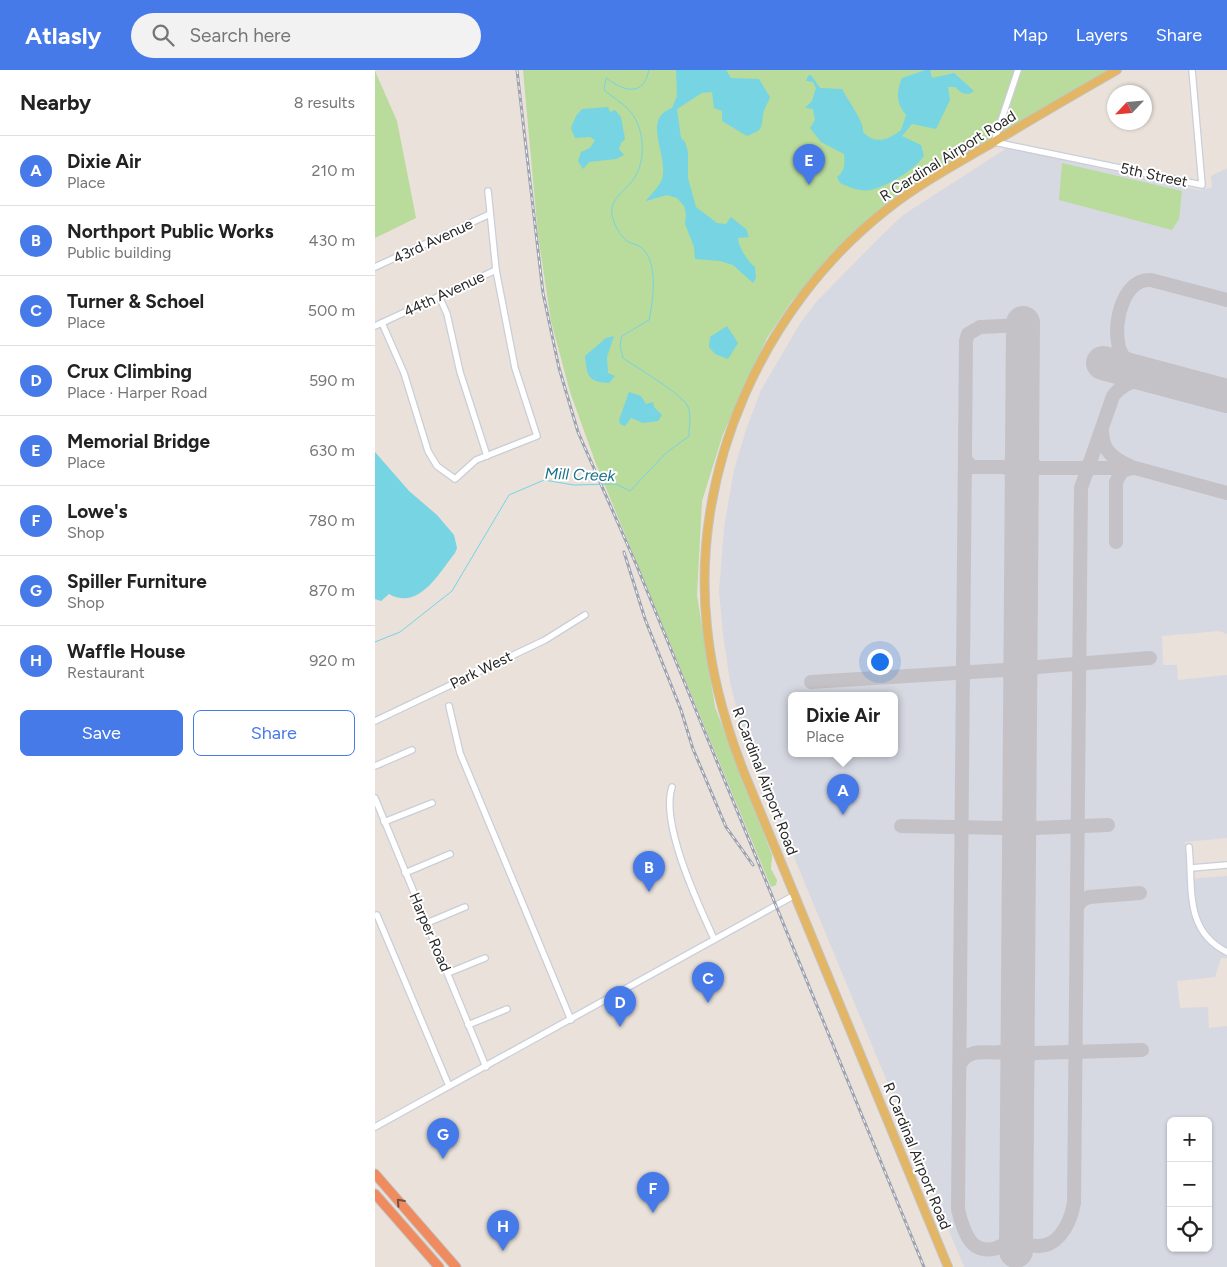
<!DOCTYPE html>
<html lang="en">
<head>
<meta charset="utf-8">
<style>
	:root { --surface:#fff; --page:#f2f2f2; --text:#222; --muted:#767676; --line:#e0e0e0; --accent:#477ae9 }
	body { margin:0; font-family:Figtree,sans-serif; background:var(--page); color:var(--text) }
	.controls { position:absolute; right:15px; bottom:15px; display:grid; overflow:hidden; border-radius:8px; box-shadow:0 1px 4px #0004 }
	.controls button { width:45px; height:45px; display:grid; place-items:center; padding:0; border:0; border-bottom:1px solid var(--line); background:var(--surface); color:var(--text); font:25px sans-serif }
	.compass { position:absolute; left:732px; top:15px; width:45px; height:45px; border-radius:50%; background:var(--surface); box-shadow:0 1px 4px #0004; rotate:244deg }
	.you { position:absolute; left:504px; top:591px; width:18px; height:18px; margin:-12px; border:4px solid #fff; border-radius:50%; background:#1a73e8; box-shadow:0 0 0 8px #1a73e833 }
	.badge { display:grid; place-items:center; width:32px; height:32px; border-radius:50%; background:var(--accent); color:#fff; font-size:16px; font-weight:700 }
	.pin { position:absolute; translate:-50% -41px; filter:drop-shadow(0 1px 2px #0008) }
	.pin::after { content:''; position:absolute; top:26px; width:18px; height:15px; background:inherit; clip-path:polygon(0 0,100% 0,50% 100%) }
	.popup { position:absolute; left:413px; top:622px; width:110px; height:65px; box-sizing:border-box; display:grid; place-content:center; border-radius:8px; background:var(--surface); filter:drop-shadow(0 1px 4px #0005); font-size:16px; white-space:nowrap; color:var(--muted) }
	.popup b { font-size:19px; color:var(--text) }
	.popup::after { content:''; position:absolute; left:50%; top:100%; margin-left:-10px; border:10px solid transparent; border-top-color:var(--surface) }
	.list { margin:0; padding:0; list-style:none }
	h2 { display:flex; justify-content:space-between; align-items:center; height:65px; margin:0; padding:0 20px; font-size:21px }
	h2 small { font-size:16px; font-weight:400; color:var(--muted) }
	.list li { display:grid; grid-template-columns:32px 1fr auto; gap:15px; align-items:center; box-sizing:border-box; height:70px; padding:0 20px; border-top:1px solid var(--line) }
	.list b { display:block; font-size:19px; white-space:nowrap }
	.list p { margin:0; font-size:16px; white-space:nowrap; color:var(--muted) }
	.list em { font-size:16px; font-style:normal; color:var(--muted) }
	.actions { display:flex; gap:10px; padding:15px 20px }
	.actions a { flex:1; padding:11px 0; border:1px solid var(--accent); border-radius:8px; text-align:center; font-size:18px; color:var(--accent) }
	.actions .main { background:var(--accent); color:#fff }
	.icon { flex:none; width:28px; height:28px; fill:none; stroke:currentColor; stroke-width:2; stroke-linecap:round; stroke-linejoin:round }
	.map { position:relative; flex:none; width:852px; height:1197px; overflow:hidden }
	header { display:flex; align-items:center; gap:30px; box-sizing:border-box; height:70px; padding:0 25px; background:var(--accent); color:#fff }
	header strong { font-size:24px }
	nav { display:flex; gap:28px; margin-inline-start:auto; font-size:18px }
	.search { width:350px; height:45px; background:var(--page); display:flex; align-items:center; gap:12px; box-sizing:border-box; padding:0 18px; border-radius:28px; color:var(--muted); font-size:19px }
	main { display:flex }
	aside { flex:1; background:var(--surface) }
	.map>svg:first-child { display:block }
</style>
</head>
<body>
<header>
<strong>Atlasly</strong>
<div class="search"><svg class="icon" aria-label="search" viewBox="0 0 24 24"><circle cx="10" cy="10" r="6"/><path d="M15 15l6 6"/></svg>Search here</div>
<nav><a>Map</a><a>Layers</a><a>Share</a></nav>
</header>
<main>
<aside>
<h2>Nearby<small>8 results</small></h2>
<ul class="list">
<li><span class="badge">A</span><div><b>Dixie Air</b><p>Place</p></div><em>210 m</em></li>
<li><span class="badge">B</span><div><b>Northport Public Works</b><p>Public building</p></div><em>430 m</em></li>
<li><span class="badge">C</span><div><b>Turner &amp; Schoel</b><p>Place</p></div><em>500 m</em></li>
<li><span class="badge">D</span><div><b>Crux Climbing</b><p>Place · Harper Road</p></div><em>590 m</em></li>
<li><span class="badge">E</span><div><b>Memorial Bridge</b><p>Place</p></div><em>630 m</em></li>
<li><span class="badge">F</span><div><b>Lowe's</b><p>Shop</p></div><em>780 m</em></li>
<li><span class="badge">G</span><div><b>Spiller Furniture</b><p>Shop</p></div><em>870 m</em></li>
<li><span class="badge">H</span><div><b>Waffle House</b><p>Restaurant</p></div><em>920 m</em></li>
</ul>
<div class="actions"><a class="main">Save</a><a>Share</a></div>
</aside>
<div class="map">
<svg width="852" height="1197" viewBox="0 0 852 1197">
	<rect width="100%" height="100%" fill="#e9e1da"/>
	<path fill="#d6d9e2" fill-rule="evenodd" d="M632 78 823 120 837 118 836 106 852 98V564L844 561 787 566 788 595H802L803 610 852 605V768L810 772 813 809 852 806V888H846L840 907 802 911 805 938 833 937 834 958 852 956V1197H589L392 722 366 656 355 612 348 564 344 521 349 457 359 400 371 360 386 320 426 252 442 231 505 167 528 145ZM417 626H519V684H417ZM796 1051H833V1178H796Z"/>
	<g fill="#b9db9b">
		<path d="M148 0H735L501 145 464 177 416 232 392 268 348 364 327 431 322 525 340 637 397 785 396 799 402 810 401 815 396 817 221 394 195 322 176 251 163 165Z"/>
		<path d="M0 1 22 51 41 148 0 168Z"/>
		<path d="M687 93 807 121 804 149 797 160 684 130Z"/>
	</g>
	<g fill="#76d4e3">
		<path d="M301 0H351L356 8 384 9 395 27C393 33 388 40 388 46 386 61 386 60 372 66L347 51V41L339 38 337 22 327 23 302 39 306 68 310 72 313 82V108L321 137 342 153 351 154 356 147 371 159 374 167 363 168C363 176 373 192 380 197L381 208 378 213 358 195 345 191 320 189 319 177 310 154 311 144 309 136 302 128 292 125 271 131C275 125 285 116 287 109 294 85 266 49 297 38L302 26Z"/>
		<path d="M551 0H555L557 8 579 3 599 21 594 24 587 23 580 17H573L575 30 561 59 537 54 527 66 546 75 549 86C538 101 514 115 496 120 486 122 473 117 465 113L462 107C470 101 470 94 469 84L446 72 435 58 440 50 438 39 430 38 437 31 441 18 438 12 431 11 433 6 436 5 445 18 467 19C472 29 490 53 488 62 500 75 514 70 526 60L531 45C521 33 521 22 527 8Z"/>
		<path d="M233 37 235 42 240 40 246 47 250 69 246 73 244 79 249 85 241 89 214 92 208 99 203 91 206 82 215 78 220 70 215 67 200 68 196 58 201 46 207 39Z"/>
		<path d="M352 256 363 273 353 289 340 284 334 277 335 267Z"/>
		<path d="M239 266 232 287 233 303 240 306 234 313C212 312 212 305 210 286L231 268Z"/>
		<path d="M254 322 266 326 271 334 278 332 279 337 287 345 283 351 268 353 256 348 250 356 245 354 244 350Z"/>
		<path d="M0 382 34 421 62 445 79 465 82 478 80 483C64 503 44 541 14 524L6 531 0 529Z"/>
	</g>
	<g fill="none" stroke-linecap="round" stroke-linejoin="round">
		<path stroke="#76d4e3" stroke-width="1" d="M0 572 25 562 77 521 134 425 169 410 199 415 241 414 255 421 291 383 314 366C314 357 317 342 312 335 304 322 262 298 248 288L245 275 247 266 274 250C278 231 284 192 266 177 262 174 256 174 252 171 244 165 239 154 237 145 234 130 250 121 258 110 272 91 270 56 253 39 246 32 237 27 229 20L231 8C249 21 268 28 274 0"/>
		<g stroke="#c4c2c6" stroke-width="14">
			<path d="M648 255 605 257 593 264 591 271 583 1139C585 1149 590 1165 597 1173 611 1187 634 1176 641 1162L652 1174C681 1184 695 1155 699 1133L706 418 738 326C749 312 763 309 781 307"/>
			<path d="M761 302C753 293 744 284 743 272 739 250 749 208 776 210L852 230"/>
			<path d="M727 361C727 380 738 389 755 396"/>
			<path d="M647 383 654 394 665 398H760L852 423"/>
			<path d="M590 389 597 397H629L641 394 647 383"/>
			<path d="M629 397 641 402 647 415"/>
			<path d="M741 472V412L747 401 757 398"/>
			<path d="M436 612 629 600 640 595 645 583"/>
			<path d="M645 617 650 604 662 597 775 588"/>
			<path d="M644 741 650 753 661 758 733 755"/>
			<path d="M526 756 629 758 634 760 644 772 651 762 661 758"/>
			<path d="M702 837 707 830 714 827 765 823"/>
			<path d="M585 994C595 975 616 986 632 981L643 967"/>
			<path d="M642 998 648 987 660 983 767 980"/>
		</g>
		<g stroke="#c4c2c6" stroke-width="34">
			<path d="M728 293 852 326"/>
			<path d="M641 1181 648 253"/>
		</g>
		<g stroke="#c9ced9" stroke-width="8">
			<g id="minor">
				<path d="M643 0 619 72 827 115 817 0"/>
				<path d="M0 197 115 144"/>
				<path d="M64 226 72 244 85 302 112 386"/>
				<path d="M7 253 29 303 53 381 62 396 80 409 101 390 162 366 140 298 121 200"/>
				<path d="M0 256 121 200 113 121"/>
				<path d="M74 636 85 683 196 950"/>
				<path d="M0 651 170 570 210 545"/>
				<path d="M0 696 37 680"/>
				<path d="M297 717C285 753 323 834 339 869"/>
				<path d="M0 728 111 997"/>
				<path d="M9 752 57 733"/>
				<path d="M814 777C818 818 809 861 852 882"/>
				<path d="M816 798 852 795"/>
				<path d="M30 803 75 784"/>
				<path d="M2 845 74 1016"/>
				<path d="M52 853 90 837"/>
				<path d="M73 903 110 888"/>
				<path d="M93 955 132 939"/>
				<path d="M0 1057 420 825"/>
			</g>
		</g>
		<g stroke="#c3c3c3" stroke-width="10">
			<path id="major" d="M573 1197 370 705C351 657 337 609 332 557 315 401 388 237 511 140 544 114 581 94 617 73 659 48 700 24 742 0"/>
		</g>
		<g stroke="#c3c3c3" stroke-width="11">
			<g id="highway">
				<path d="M0 1104 81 1197"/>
				<path d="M0 1124 64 1197"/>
			</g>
		</g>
		<use href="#minor" stroke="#fff" stroke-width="5.5"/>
		<use href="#major" stroke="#e3b665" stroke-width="8"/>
		<use href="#highway" stroke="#ef8b5f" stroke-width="9"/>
		<g stroke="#9ea3b1" stroke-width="3">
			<g id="rail">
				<path d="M142 0 168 223 184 298 203 362 261 494 549 1197"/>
				<path d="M249 482 270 549 306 640 318 679 351 757 378 795"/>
			</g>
		</g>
		<use href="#rail" stroke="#fff" stroke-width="1" stroke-dasharray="4" stroke-linecap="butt"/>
	</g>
	<defs><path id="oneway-chevron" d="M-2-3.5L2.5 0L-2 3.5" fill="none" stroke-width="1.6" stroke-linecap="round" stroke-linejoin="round" transform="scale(1.25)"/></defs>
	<use stroke="#78503e" href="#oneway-chevron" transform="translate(25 1132) rotate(-132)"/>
	<g text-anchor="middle" stroke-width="4" stroke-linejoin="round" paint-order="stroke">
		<g font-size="15" fill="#282828" stroke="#fff">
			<text transform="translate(573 86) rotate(-32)" y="5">R Cardinal Airport Road</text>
			<text transform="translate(779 105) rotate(12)" y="5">5th Street</text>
			<text transform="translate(58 171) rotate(-25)" y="5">43rd Avenue</text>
			<text transform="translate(69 224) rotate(-25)" y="5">44th Avenue</text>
			<text transform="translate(106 600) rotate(-26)" y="5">Park West</text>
			<text transform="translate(390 711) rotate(69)" y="5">R Cardinal Airport Road</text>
			<text transform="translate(55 862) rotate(67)" y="5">Harper Road</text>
			<text transform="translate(542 1086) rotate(68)" y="5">R Cardinal Airport Road</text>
		</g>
		<g font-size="16" font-style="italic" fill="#19728b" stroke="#fff">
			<text transform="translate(205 404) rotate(2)" y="6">Mill Creek</text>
		</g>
	</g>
</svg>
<div class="controls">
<button>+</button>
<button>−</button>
<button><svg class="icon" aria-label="locate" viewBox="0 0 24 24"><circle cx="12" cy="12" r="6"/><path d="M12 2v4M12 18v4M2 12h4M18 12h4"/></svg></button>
</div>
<svg class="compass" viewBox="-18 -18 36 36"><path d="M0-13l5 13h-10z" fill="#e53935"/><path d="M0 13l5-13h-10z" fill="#767676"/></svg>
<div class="you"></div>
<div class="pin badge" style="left:468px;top:745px">A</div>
<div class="popup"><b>Dixie Air</b>Place</div>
<div class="pin badge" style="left:274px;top:822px">B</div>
<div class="pin badge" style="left:333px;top:933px">C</div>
<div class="pin badge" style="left:245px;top:957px">D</div>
<div class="pin badge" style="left:434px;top:115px">E</div>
<div class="pin badge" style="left:278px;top:1143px">F</div>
<div class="pin badge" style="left:68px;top:1089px">G</div>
<div class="pin badge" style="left:128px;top:1181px">H</div>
</div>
</main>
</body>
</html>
